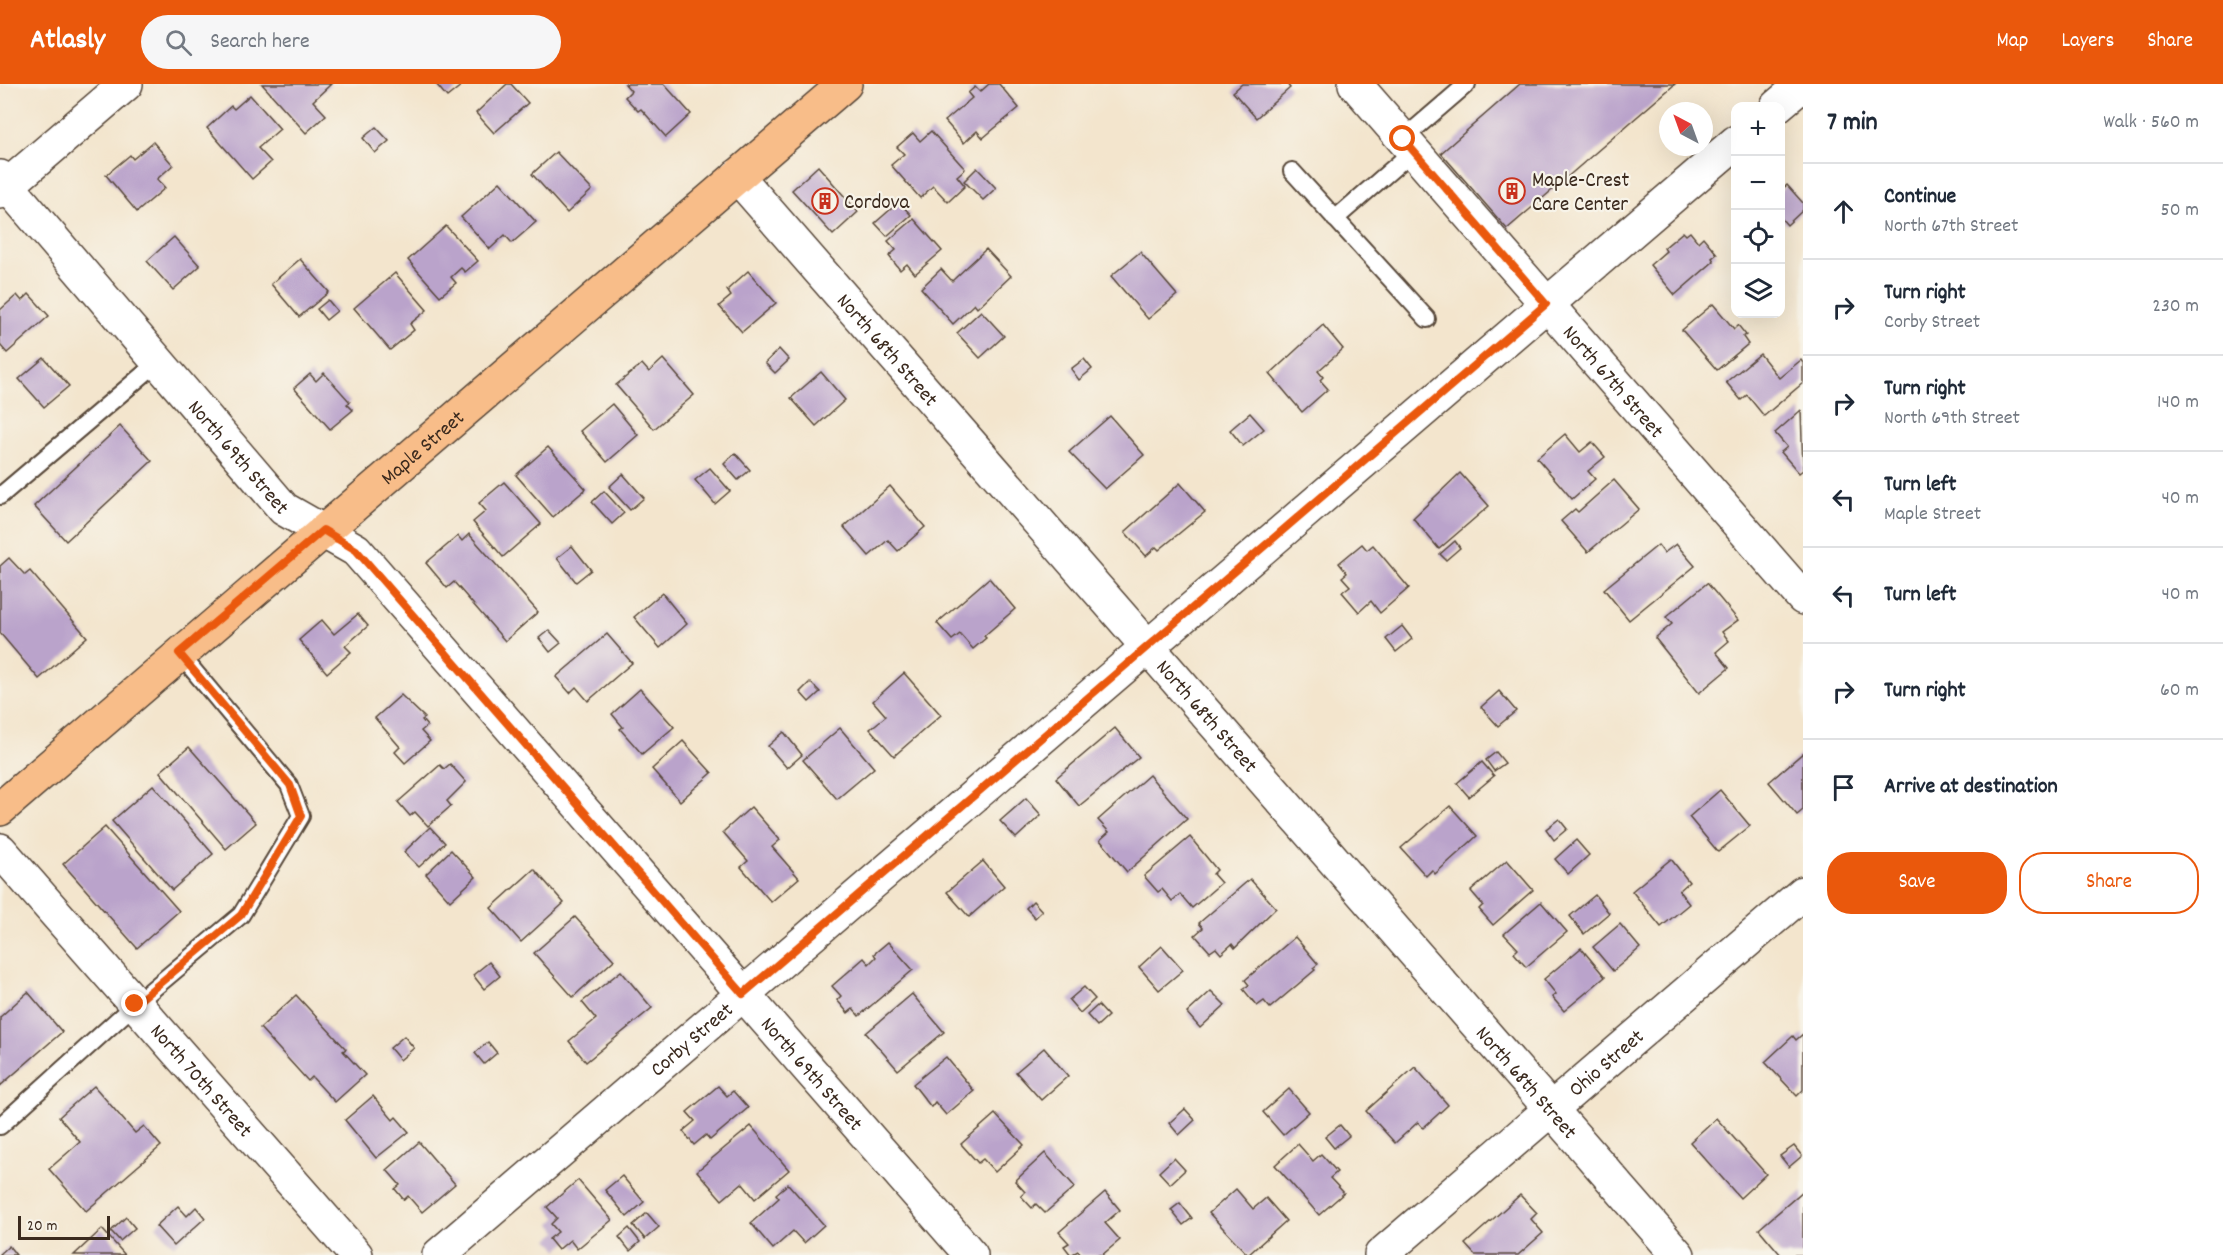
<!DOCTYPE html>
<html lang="en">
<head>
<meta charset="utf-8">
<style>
	:root { --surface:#fff; --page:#f6f6f7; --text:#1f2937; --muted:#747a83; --line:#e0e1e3; --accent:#ea580c }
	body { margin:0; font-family:Dekko,sans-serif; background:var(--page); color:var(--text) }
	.controls { position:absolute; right:18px; top:18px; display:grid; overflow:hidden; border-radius:12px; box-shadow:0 6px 24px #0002 }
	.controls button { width:54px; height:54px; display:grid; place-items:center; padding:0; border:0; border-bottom:2px solid var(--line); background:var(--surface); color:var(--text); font:30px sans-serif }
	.compass { position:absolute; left:1659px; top:18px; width:54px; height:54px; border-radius:50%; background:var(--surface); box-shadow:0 6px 24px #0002; rotate:319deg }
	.scale { position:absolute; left:18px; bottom:15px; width:92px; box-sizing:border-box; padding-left:6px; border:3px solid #3b2a1e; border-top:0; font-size:16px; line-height:21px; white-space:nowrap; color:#3b2a1e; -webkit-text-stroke:4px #f7f3e8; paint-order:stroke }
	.stop { position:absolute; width:18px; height:18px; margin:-14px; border:4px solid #ea580c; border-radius:50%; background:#fff }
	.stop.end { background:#ea580c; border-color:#fff; box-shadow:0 2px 6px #0008 }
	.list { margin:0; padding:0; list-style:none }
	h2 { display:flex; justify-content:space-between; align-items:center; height:78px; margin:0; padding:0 24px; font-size:26px }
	h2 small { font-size:20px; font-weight:400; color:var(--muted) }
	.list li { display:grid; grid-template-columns:39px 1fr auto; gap:18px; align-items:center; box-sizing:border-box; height:96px; padding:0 24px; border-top:2px solid var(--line) }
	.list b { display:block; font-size:22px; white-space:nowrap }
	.list p { margin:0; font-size:20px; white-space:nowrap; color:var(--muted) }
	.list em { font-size:20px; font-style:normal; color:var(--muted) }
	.actions { display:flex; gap:12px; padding:18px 24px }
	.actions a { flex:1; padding:14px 0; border:2px solid var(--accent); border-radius:24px; text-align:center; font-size:21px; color:var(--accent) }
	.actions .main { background:var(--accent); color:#fff }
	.icon { flex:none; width:33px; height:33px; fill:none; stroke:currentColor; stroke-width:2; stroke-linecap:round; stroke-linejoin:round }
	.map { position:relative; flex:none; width:1803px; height:1171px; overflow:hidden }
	header { display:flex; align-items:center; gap:36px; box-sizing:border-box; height:84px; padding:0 30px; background:var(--accent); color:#fff }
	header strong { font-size:28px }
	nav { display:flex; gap:33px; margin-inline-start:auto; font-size:21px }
	.search { width:420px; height:54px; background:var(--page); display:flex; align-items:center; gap:15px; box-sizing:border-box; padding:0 21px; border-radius:33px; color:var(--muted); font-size:22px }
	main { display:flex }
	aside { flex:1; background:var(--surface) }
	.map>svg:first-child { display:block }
</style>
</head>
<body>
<header>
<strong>Atlasly</strong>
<div class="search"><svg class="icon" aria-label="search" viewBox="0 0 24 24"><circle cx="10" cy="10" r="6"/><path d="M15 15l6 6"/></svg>Search here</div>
<nav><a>Map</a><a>Layers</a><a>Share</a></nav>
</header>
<main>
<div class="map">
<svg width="1803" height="1171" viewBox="0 0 1803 1171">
	<rect width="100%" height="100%" fill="#f7f3e8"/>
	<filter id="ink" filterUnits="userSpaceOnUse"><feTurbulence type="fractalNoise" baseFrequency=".0167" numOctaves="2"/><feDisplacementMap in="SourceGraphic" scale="12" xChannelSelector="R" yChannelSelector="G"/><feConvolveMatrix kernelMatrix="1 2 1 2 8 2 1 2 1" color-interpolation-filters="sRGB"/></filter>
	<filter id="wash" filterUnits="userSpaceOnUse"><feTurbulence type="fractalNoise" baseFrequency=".008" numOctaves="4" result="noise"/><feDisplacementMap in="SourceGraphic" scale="24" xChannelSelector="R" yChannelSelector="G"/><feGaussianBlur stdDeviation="1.35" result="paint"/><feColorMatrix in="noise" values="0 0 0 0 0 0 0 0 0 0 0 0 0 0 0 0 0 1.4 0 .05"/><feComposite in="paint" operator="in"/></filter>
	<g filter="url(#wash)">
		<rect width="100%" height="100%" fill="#f3e5cd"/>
		<g id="blocks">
			<g fill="#baa3cb">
				<path d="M262 0H331L313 17 326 31 306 49Z"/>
				<path d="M436 0H461L462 1 447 13Z"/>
				<path d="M507 0H511L528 19 494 49 476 29Z"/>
				<path d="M625 0H664L691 30 666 53 641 25 638 27 625 13 631 7Z"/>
				<path d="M989 0H999L1019 24 983 54 977 47 964 59 945 37 972 14 968 9 975 3 980 8Z"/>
				<path d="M1242 0H1287L1290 4 1256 34 1233 8Z"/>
				<path d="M1520 0H1675L1507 145 1441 69Z"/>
				<path d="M250 11 280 45 258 64 271 78 252 95 207 44 231 22 234 25Z"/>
				<path d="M376 43 389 57 375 69 363 54Z"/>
				<path d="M931 47 965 85 957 92 965 102 948 118 933 102 920 114 891 81 904 70 897 63 913 49 920 57Z"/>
				<path d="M153 58 173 81 157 95 165 104 137 128 106 91 130 71 133 75Z"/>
				<path d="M556 68 592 106 567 129 532 90Z"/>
				<path d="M818 82 858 128 833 151 792 106Z"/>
				<path d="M977 84 996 104 983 116 964 97Z"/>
				<path d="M500 98 536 138 512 159 505 151 490 165 461 133Z"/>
				<path d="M1787 101 1803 119V126L1787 141 1780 133V107Z"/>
				<path d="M899 118 911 131 887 152 875 139Z"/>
				<path d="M914 135 942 167 915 190 907 180 900 186 889 172 896 166 888 157Z"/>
				<path d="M446 142 478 177 465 188 461 184 451 193 456 199 440 212 408 176Z"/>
				<path d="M1683 148 1686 151 1690 148 1698 158 1703 153 1717 170 1712 174 1714 177 1675 211 1650 181 1666 167 1664 164Z"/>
				<path d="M174 153 200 182 173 206 147 177Z"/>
				<path d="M986 165 1011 192 977 224 974 220 953 240 921 204 941 185 952 197Z"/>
				<path d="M1140 168 1177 211 1148 235 1111 192Z"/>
				<path d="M300 175 329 208 299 233 271 200Z"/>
				<path d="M748 187 776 219 742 248 719 222 731 212 727 206Z"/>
				<path d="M395 189 427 226 410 240 414 246 390 266 354 224Z"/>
				<path d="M29 210 49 232 7 269 0 261V226L17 211 22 217Z"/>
				<path d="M328 216 337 227 326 236 317 225Z"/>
				<path d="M1713 220 1734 245 1738 241 1746 251 1743 253 1748 260 1717 286 1682 246Z"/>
				<path d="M981 227 1004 252 980 274 957 249Z"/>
				<path d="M1323 241 1343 265 1318 287 1323 293 1320 296 1328 305 1302 328 1270 290Z"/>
				<path d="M779 265 789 276 775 289 765 279Z"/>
				<path d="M1760 270 1779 294 1801 276 1803 279V299L1764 332 1747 311 1741 316 1726 298Z"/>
				<path d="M44 274 69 302 44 323 19 295Z"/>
				<path d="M663 275 694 311 654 345 616 301 642 280 649 288Z"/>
				<path d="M1084 275 1092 285 1079 296 1071 285Z"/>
				<path d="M821 288 845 316 816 342 791 314Z"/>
				<path d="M324 289 350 318 347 320 353 326 330 345 294 304 310 290 316 297Z"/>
				<path d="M612 320 638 351 607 378 580 347Z"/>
				<path d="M1801 326 1803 386 1799 389 1781 368 1787 363 1775 349Z"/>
				<path d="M1250 329 1264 345 1243 362 1230 346Z"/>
				<path d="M1110 332 1144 371 1105 405 1069 368Z"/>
				<path d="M120 342 152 377 66 457 34 422Z"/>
				<path d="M1565 350 1580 368 1592 358 1605 373 1588 387 1595 395 1572 415 1537 374Z"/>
				<path d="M548 363 586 405 553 433 516 391Z"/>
				<path d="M735 369 750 386 738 396 724 380Z"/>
				<path d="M710 384 730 407 715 420 695 396Z"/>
				<path d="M1460 389 1489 422 1439 465 1413 434Z"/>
				<path d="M623 390 644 414 630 426 609 403Z"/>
				<path d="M1614 396 1639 425 1588 468 1561 437 1575 425 1578 428Z"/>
				<path d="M504 398 541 440 503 473 473 438 486 427 479 419Z"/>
				<path d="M1180 399 1205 428 1159 466 1156 463 1146 472 1125 448Z"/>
				<path d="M890 402 925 443 898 467 888 456 869 472 844 443Z"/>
				<path d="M604 407 624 429 612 440 592 418Z"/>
				<path d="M469 450 538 528 505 557 454 498 447 504 426 479 458 452 462 457Z"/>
				<path d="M1455 457 1460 464 1446 476 1440 470Z"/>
				<path d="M1362 460 1367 466 1373 461 1409 504 1380 529 1371 517 1359 528 1342 508 1350 502 1342 493 1347 489 1339 479Z"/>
				<path d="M1676 460 1695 482 1629 536 1604 505 1658 461 1664 469Z"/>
				<path d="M572 462 591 486 576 498 557 474Z"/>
				<path d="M9 474 25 491 30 487 87 553 39 595 0 549V482Z"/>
				<path d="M989 494 1015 525 984 552 986 554 973 565 960 550 952 556 937 539Z"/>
				<path d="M1707 499 1738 536 1722 548 1729 557 1716 568 1729 584 1699 609 1655 554 1672 540 1666 533Z"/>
				<path d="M662 509 687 540 660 564 634 533Z"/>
				<path d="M358 530 368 542 345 562 351 568 327 589 299 556 322 536 334 550Z"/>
				<path d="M1402 542 1412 555 1396 568 1386 555Z"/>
				<path d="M549 546 561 559 550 568 539 554Z"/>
				<path d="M607 550 632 579 588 617 576 603 570 609 556 593Z"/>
				<path d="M904 589 941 631 894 672 870 645 886 632 873 617Z"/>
				<path d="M810 598 820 608 809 618 800 608Z"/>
				<path d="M640 605 674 643 642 670 620 645 623 643 612 630Z"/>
				<path d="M1499 607 1516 627 1498 642 1481 623Z"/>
				<path d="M401 611 425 634 422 636 427 642 421 647 430 657 405 679 395 668 400 663 375 634Z"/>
				<path d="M840 644 874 684 837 715 803 676Z"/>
				<path d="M1115 644 1139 673 1079 722 1056 694Z"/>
				<path d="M784 648 802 671 787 684 768 662Z"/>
				<path d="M683 657 712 689 680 717 652 685Z"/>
				<path d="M189 663 256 739 226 765 160 688Z"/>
				<path d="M1496 668 1505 679 1494 687 1486 676Z"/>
				<path d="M1803 669V726L1797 731 1769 698Z"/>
				<path d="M1482 678 1494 692 1469 713 1457 699Z"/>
				<path d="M450 680 466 698 447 717 451 722 428 742 415 728 410 732 398 718 440 681 444 685Z"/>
				<path d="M1149 691 1187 735 1127 788 1100 756 1109 748 1098 736Z"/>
				<path d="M153 701 213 770 172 806 112 737Z"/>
				<path d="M1720 706 1750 742 1718 768 1689 733Z"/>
				<path d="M1026 714 1041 731 1016 754 1000 737Z"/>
				<path d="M1450 722 1477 752 1435 790 1432 786 1426 792 1401 764Z"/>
				<path d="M751 723 780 756 772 763 799 794 771 818 741 783 748 777 723 748Z"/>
				<path d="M1559 735 1567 745 1554 756 1546 745Z"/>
				<path d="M105 743 179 827 137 864 63 780Z"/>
				<path d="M430 743 445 759 419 783 404 768Z"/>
				<path d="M1190 753 1217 786 1213 790 1221 799 1192 824 1180 810 1172 817 1162 805 1158 808 1144 792Z"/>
				<path d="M1576 756 1589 771 1568 790 1555 775Z"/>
				<path d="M451 766 476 793 450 817 426 790Z"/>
				<path d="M1671 775 1689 798 1679 807 1689 820 1661 843 1632 807Z"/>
				<path d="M1507 776 1533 806 1493 841 1479 825 1483 821 1471 807Z"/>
				<path d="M983 777 1004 802 969 833 947 808Z"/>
				<path d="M534 785 564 819 521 858 491 824Z"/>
				<path d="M1250 795 1276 824 1235 864 1232 860 1221 870 1216 864 1210 868 1195 851 1203 844 1199 839Z"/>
				<path d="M1595 811 1609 829 1584 850 1570 832Z"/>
				<path d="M1033 817 1042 827 1035 834 1026 824Z"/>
				<path d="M1541 818 1567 848 1526 883 1514 869 1518 865 1504 850Z"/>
				<path d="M575 833 614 876 573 913 534 869Z"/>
				<path d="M1620 840 1640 864 1613 887 1593 863Z"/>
				<path d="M1295 853 1318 880 1313 884 1315 886 1270 924 1264 917 1257 922 1243 905 1249 901 1245 896Z"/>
				<path d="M888 858 913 886 859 932 853 925 848 929 837 916 841 912 832 902 864 874 869 880 876 873 874 870Z"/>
				<path d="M1162 862 1183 886 1159 906 1139 883Z"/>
				<path d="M1581 864 1605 893 1564 927 1552 913 1556 910 1544 895Z"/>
				<path d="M489 878 500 892 484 905 473 891Z"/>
				<path d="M621 887 652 924 586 978 569 957 596 935 582 918Z"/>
				<path d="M1084 903 1095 915 1080 929 1069 916Z"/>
				<path d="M1211 907 1225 921 1200 944 1187 929Z"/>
				<path d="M28 908 62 948 0 1002V933Z"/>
				<path d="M912 910 944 948 898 986 866 949Z"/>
				<path d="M296 911 346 965 343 967 365 991 335 1018 312 993 308 997 260 944Z"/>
				<path d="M1098 921 1108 932 1097 942 1087 931Z"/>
				<path d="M1803 950V1006L1797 1012 1765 978 1793 952 1796 956Z"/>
				<path d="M404 952 414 964 400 976 390 964Z"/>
				<path d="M488 958 497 969 484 980 475 969Z"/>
				<path d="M1044 964 1068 992 1041 1016 1016 988Z"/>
				<path d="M946 973 974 1007 946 1031 935 1018 931 1023 913 1000Z"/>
				<path d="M1415 983 1448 1021 1423 1044 1418 1038 1395 1059 1366 1027Z"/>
				<path d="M94 1002 135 1049 144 1042 161 1062 86 1127 49 1085 80 1058 59 1033Z"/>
				<path d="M718 1002 727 1012 733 1007 748 1024 710 1056 706 1051 694 1061 683 1047 695 1037 687 1028Z"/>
				<path d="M1289 1005 1309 1028 1283 1051 1263 1028Z"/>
				<path d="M373 1012 393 1036 396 1033 409 1048 376 1074 345 1036Z"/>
				<path d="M1185 1025 1195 1036 1179 1051 1169 1039Z"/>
				<path d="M995 1030 1024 1061 995 1088 983 1075 978 1079 961 1060Z"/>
				<path d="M1716 1034 1766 1090 1740 1114 1690 1058Z"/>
				<path d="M1340 1041 1349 1052 1334 1064 1325 1053Z"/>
				<path d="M751 1042 789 1086 755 1115 742 1099 722 1116 697 1087Z"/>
				<path d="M419 1058 455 1100 422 1128 408 1112 404 1116 395 1105 400 1101 387 1086Z"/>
				<path d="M1298 1060 1313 1077 1321 1070 1337 1088 1330 1094 1344 1109 1319 1131 1275 1081Z"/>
				<path d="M1794 1062 1802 1072 1789 1083 1780 1072Z"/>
				<path d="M1045 1069 1075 1103 1045 1129 1036 1120 1032 1124 1021 1112 1025 1108 1015 1097Z"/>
				<path d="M1174 1074 1185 1086 1170 1100 1159 1088Z"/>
				<path d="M622 1092 644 1118 627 1133 605 1106Z"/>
				<path d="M578 1096 612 1136 577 1165 570 1156 558 1166 549 1155 558 1148 551 1140 557 1134 547 1123Z"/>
				<path d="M788 1100 824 1141 804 1159 793 1147 773 1165 751 1139 779 1114 776 1110Z"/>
				<path d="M1236 1105 1253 1125 1266 1114 1286 1137 1248 1171 1209 1129Z"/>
				<path d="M1803 1107V1171H1781L1759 1145Z"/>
				<path d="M1105 1108 1120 1126 1105 1139 1120 1156 1102 1171H1081L1078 1167 1071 1171 1064 1162 1069 1159 1059 1148Z"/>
				<path d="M1520 1111 1537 1129 1531 1135 1543 1149 1518 1171H1475L1465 1160Z"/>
				<path d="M1180 1119 1192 1134 1183 1141 1171 1126Z"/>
				<path d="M178 1122 187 1132 196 1123 205 1134 174 1162 156 1142Z"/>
				<path d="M647 1129 659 1143 645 1155 633 1141Z"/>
				<path d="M126 1133 135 1144 120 1157 111 1147Z"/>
				<path d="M629 1144 640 1158 630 1167 619 1153Z"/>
				<path d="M102 1145 125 1171H74Z"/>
				<path d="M9 1162 16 1171H0V1170Z"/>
			</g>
		</g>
	</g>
	<g filter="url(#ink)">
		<use href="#blocks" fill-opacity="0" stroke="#574638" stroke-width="1.5"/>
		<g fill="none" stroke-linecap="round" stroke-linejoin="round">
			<g stroke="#574638" stroke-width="20">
				<g id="lane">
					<path d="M1403 55 1467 0"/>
					<path d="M1292 87 1427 235"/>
					<path d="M1335 135 1413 67"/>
					<path d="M0 412 158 278"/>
					<path d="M0 1042 135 920 241 831 301 732 289 701 179 569"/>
				</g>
			</g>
			<g stroke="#574638" stroke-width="36">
				<g id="street">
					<path id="s1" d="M1355 0 1803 514"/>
					<path d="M1777 22 1803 0"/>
					<path id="s2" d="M737 92 1678 1171"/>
					<path id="s3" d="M0 93 284 425 356 466 971 1171"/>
					<path d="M0 108 126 0"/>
					<path id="s4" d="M0 766 356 1171"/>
					<path id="s5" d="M439 1171 1736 58"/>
					<path id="s6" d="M1381 1171 1803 809"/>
				</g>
			</g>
			<g stroke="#574638" stroke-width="36">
				<g id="primary">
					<path id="s7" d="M0 725 845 0"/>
				</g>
			</g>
			<use href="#lane" stroke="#fff" stroke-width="16"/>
			<use href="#street" stroke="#fff" stroke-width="33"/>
			<use href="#primary" stroke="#f8bd89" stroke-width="33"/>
		</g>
	</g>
	<g fill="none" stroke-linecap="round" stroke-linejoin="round" filter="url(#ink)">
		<path stroke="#ea580c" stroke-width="8" d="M135 920 241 831 301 732 290 701 179 569 323 446 356 466 743 910 1546 220 1403 55"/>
	</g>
	<defs>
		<g id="building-ring" transform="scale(1.35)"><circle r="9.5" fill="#f7f3e8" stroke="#c8321e" stroke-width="1.5"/><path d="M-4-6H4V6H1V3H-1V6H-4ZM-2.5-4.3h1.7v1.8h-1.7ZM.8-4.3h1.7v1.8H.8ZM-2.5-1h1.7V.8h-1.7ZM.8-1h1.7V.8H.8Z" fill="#c8321e"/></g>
	</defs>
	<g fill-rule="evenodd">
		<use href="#building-ring" x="1512" y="107"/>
		<use href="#building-ring" x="825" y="117"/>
	</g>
	<g text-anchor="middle" stroke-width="4.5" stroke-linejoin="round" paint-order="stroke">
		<g font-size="21" fill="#3b2a1e" stroke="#f7f3e8" text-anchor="start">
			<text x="1532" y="102">Maple-Crest<tspan x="1532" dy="24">Care Center</tspan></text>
			<text x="844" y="124">Cordova</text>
		</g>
		<g font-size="21" fill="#3b2a1e" stroke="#f7f3e8">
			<text dy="7" stroke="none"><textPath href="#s2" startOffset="230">North 68th Street</textPath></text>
			<text dy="7" stroke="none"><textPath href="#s1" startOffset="394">North 67th Street</textPath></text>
			<text dy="7" stroke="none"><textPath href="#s7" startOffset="556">Maple Street</textPath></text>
			<text dy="7" stroke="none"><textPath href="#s3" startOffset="368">North 69th Street</textPath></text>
			<text dy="7" stroke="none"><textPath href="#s2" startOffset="716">North 68th Street</textPath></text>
			<text dy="7" stroke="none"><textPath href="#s5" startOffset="332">Corby Street</textPath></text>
			<text dy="7" stroke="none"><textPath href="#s6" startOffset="296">Ohio Street</textPath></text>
			<text dy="7" stroke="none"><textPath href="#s3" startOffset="1214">North 69th Street</textPath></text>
			<text dy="7" stroke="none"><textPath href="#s4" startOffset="306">North 70th Street</textPath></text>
			<text dy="7" stroke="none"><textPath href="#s2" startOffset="1202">North 68th Street</textPath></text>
		</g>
	</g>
</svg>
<div class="controls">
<button>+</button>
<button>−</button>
<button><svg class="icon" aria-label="locate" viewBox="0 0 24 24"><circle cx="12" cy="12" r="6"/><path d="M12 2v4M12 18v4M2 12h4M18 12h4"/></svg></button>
<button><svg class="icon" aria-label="layers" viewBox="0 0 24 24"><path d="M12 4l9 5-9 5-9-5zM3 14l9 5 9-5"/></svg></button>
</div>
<svg class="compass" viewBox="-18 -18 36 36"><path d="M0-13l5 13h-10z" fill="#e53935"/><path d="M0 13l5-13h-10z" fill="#747a83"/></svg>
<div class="scale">20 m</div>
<div class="stop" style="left:1403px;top:55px"></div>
<div class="stop end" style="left:135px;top:920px"></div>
</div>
<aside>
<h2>7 min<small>Walk · 560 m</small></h2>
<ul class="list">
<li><svg class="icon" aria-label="ahead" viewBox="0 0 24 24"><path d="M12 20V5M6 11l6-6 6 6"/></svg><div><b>Continue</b><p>North 67th Street</p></div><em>50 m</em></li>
<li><svg class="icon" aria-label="right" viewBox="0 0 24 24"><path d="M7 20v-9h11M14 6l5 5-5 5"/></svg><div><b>Turn right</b><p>Corby Street</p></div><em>230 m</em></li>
<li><svg class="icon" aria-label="right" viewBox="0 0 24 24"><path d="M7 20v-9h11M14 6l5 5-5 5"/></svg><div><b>Turn right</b><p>North 69th Street</p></div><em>140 m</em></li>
<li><svg class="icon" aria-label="left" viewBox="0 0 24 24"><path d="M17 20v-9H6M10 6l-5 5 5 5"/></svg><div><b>Turn left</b><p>Maple Street</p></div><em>40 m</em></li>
<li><svg class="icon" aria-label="left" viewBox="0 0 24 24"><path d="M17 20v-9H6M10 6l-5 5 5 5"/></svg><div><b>Turn left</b></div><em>40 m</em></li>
<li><svg class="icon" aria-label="right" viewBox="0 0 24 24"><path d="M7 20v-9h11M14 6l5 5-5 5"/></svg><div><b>Turn right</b></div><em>60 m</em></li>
<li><svg class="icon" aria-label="arrive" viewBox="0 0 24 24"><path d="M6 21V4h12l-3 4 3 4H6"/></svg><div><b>Arrive at destination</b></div></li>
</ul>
<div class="actions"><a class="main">Save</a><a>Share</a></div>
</aside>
</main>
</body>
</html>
